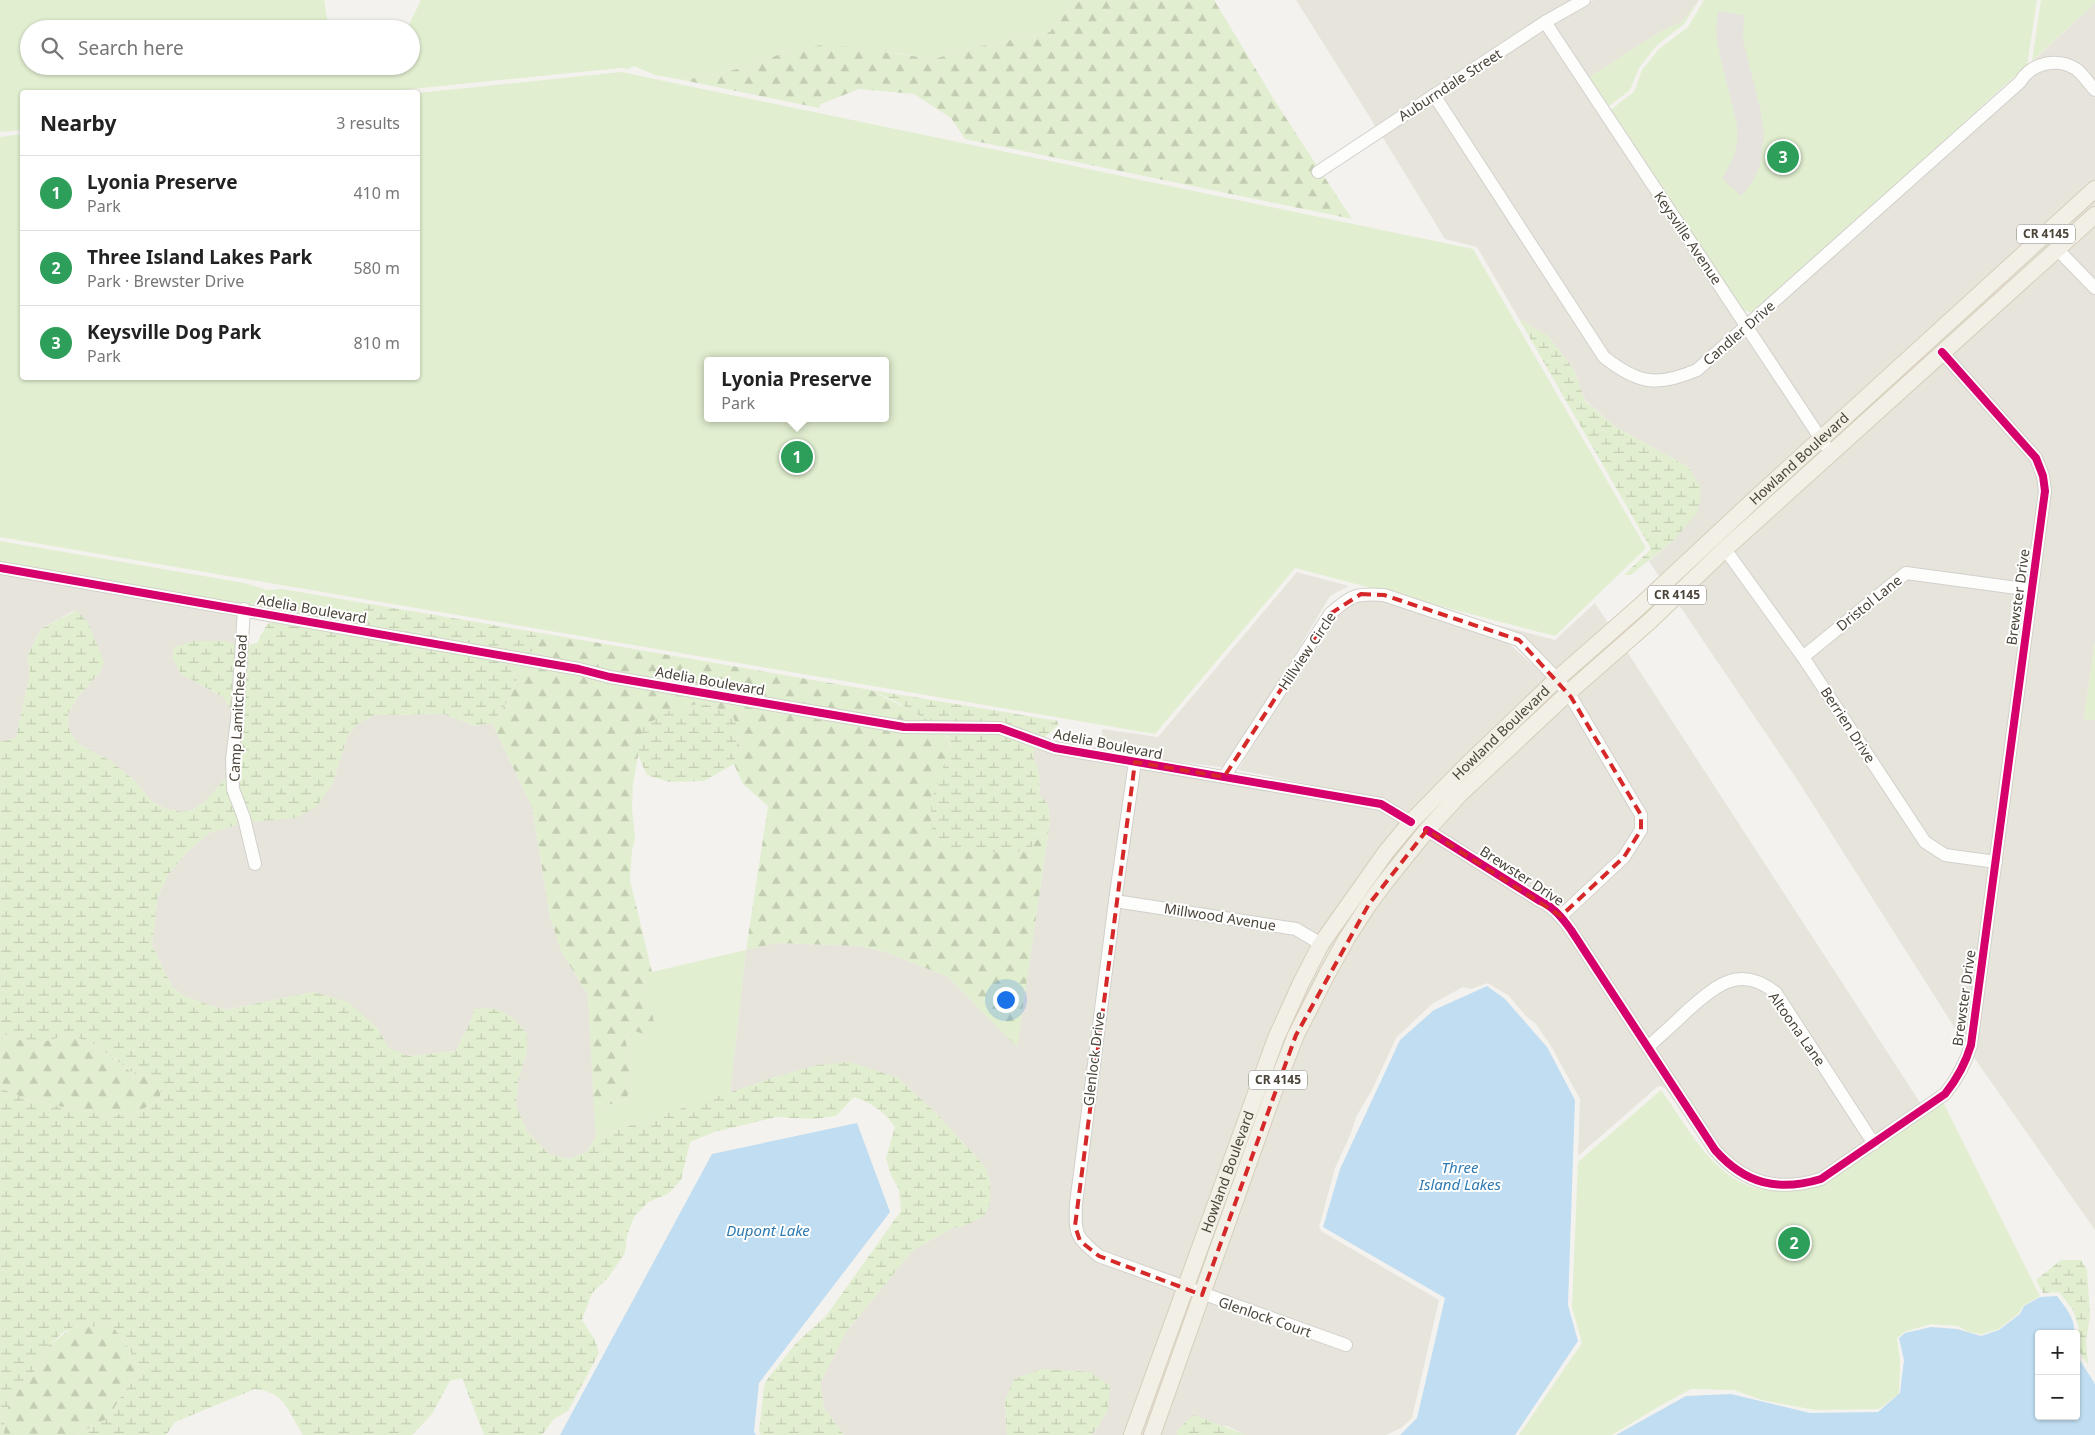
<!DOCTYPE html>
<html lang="en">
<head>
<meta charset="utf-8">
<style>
	:root { --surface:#fff; --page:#f6f6f6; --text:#222; --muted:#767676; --line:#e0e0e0; --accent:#868178 }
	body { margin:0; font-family:"Noto Sans",sans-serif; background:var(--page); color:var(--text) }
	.controls { position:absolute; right:15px; bottom:15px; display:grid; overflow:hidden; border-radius:5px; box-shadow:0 1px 4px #0004 }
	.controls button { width:45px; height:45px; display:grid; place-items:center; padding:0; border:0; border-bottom:1px solid var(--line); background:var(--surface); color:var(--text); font:25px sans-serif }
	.you { position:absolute; left:1005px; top:999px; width:18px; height:18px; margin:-12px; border:4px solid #fff; border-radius:50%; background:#1a73e8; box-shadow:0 0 0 8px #1a73e833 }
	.badge { display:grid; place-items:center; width:32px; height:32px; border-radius:50%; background:var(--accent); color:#fff; font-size:16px; font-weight:700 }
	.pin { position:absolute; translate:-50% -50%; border:2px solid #fff; box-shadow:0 1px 5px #0006 }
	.popup { position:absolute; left:704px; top:357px; width:185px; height:65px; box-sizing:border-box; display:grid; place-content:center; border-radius:5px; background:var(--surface); filter:drop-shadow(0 1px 4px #0005); font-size:16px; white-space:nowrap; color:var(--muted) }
	.popup b { font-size:19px; color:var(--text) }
	.popup::after { content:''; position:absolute; left:50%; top:100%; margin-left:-10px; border:10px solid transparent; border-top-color:var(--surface) }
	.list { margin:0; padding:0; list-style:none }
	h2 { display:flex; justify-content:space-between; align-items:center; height:65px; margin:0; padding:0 20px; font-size:21px }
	h2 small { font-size:16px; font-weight:400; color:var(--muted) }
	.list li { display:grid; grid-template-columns:32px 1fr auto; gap:15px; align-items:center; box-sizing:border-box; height:75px; padding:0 20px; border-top:1px solid var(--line) }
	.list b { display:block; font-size:19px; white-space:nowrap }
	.list p { margin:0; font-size:16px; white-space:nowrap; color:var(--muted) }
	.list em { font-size:16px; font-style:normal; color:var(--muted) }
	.icon { flex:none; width:28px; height:28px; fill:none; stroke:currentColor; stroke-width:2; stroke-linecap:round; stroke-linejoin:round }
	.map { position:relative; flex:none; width:2095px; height:1435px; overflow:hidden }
	.search { position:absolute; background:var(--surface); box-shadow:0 1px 4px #0004; left:20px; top:20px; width:400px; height:55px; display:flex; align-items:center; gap:12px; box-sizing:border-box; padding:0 18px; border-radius:28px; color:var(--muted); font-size:19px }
	.panel { position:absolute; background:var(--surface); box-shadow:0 1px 4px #0004; left:20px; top:90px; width:400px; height:290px; border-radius:5px }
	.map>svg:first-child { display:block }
</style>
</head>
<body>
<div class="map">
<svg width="2095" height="1435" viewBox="0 0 2095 1435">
	<defs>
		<pattern id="forest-firs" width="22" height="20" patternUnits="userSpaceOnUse" patternTransform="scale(1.25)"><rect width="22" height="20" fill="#e1eecf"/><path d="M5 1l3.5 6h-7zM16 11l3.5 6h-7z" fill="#c3cdb2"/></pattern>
		<pattern id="wetland-marsh" width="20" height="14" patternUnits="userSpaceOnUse" patternTransform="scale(1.25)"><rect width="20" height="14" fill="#e1eecf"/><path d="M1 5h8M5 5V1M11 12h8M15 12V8" fill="none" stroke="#c3cdb2"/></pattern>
	</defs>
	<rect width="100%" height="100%" fill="#f4f2ee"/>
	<g fill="#e7e4dc">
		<path d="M1296 0H1574L1376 127Z"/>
		<path d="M1594 0H1699L1681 22 1660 32 1588 78 1553 24Z"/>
		<path d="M2095 3V83L2082 67 2032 62Z"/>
		<path d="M1544 29 1740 326 1693 366 1673 374 1654 376 1640 374 1609 354 1441 97Z"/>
		<path d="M2046 68 2065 69 2074 74 2095 98V182L1822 431 1754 328 2029 78Z"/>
		<path d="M1433 102 1601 361 1619 375 1637 383 1676 384 1746 335 1814 438 1661 579 1649 561 1675 539 1688 467 1614 426 1585 400 1574 370 1548 336 1519 319 1477 247 1445 239 1382 136Z"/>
		<path d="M2095 196V208L1832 446 1828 440Z"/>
		<path d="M2095 222V281L2065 249Z"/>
		<path d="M2057 256 2095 295V641L2084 719 2095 720V1230L1973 1056 2049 474 1949 353Z"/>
		<path d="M1942 360 2031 460 2038 477 2039 491 2027 584 1906 568 1804 649 1733 549Z"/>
		<path d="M1725 556 1796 656 1920 844 1933 855 1942 859 1990 866 1965 1044 1798 781 1677 602Z"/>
		<path d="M0 572 238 613 236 645 181 674 223 697 232 711 228 775 205 802 192 810 183 812 166 809 152 802 136 782 111 761 80 745 69 731 68 714 77 698 100 672 77 610 71 612 41 629 27 655 30 673 16 738 0 742Z"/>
		<path d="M1297 572 1349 586 1330 596 1227 768 1103 752 1102 729 1158 737Z"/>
		<path d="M1908 578 2026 594 1991 856 1946 850 1929 839 1810 658Z"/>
		<path d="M1358 593 1501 636 1549 680 1411 815 1382 799 1238 770 1339 602Z"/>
		<path d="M1595 603 1610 626 1556 674 1508 629 1498 625 1555 640Z"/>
		<path d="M1626 650 1921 1104 1876 1136 1780 991 1744 974 1723 977 1710 984 1649 1039 1568 917 1646 833 1575 695Z"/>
		<path d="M1567 702 1635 816 1636 829 1620 854 1560 909 1435 829Z"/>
		<path d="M444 714 475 726 492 723 532 807 550 917 561 951 588 995 596 1137 587 1152 569 1159 549 1154 527 1132 516 1107 518 1081 527 1051 471 1020 456 1051 409 1056 389 1049 376 1027 313 992 225 1010 186 997 172 987 152 945 158 896 168 875 187 852 209 833 240 824 251 869 262 868 251 822 271 820 332 785 348 735 360 722 376 715Z"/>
		<path d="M1035 746 1129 766 1070 1204V1225L1076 1244 1095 1260 1178 1291 1126 1435H1092L1108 1410 1005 1401 1007 1435H844L824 1408 820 1383 846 1332 913 1250 953 1228 964 1226 990 1183 986 1168 938 1115 898 1078 817 1066 775 1077 730 1093 746 950 776 943 859 946 886 952 948 977 1017 1046 1050 822 1048 806 1040 795 1039 774 1033 756Z"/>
		<path d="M1140 768 1379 808 1404 822 1319 937 1121 897Z"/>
		<path d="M1414 828 1419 831 1343 936 1199 1288 1192 1286 1268 1075 1326 946Z"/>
		<path d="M1429 837 1543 907 1556 919 1567 932 1640 1047 1717 1160 1665 1088 1661 1086 1657 1087 1578 1156 1580 1099 1551 1046 1536 1024 1526 1016 1509 996 1488 983 1471 989 1463 987 1432 1004 1396 1038 1373 1088 1356 1117 1351 1133 1335 1168 1319 1227 1321 1231 1439 1300 1412 1418 1401 1428 1386 1435H1246L1227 1426 1178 1430 1177 1435H1158L1206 1301 1349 1351 1352 1342 1209 1292 1301 1037 1352 941Z"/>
		<path d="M1120 906 1295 933 1314 946 1182 1282 1101 1252 1085 1238 1081 1225V1205Z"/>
		<path d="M1745 983 1763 989 1771 996 1867 1142 1818 1175 1801 1180 1763 1178 1747 1171 1719 1148 1655 1048 1716 992 1728 985Z"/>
		<path d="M1161 1371 1168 1373 1147 1435H1138Z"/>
	</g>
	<g fill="#e1eecf" fill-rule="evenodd">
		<path d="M0 0H324L328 24 338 29H29V66H411V29H407L421 0H1081L1071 6 1050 32 972 48 934 59 888 52 788 51 747 67 696 78 678 79 655 75 634 66 628 69 620 68 382 92H22V130L0 132Z"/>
		<path d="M1699 0 1684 24 1656 46 1639 68 1630 90 1608 107 1588 78 1660 32 1681 22Z"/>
		<path d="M1704 0H2037L2027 65 1755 313 1741 310 1609 111 1634 92 1642 70 1659 49 1688 27Z"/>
		<path d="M2041 0H2095V3L2032 61Z"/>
		<path d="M621 72 1473 249 1646 548 1555 636 1295 568 1155 734 0 537V137L22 134V378H418V93ZM708 361H886V418H708Z"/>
		<path d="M0 541 244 583 268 590 282 589 358 602 336 618 318 623 249 605 0 563Z"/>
		<path d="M2095 641V720L2084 719Z"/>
		<path d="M746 950 730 1093 596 1137 594 1109 625 1100 632 1088 630 1060 625 1039 632 1030 657 1038 643 974Z"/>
		<path d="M1661 1090C1691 1131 1718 1191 1778 1191 1785 1191 1794 1188 1801 1187L1942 1100 2040 1296 2023 1306 2019 1313 1999 1329 1981 1334 1968 1332 1958 1326 1931 1324 1904 1332 1897 1338 1900 1361 1899 1394 1879 1409 1815 1410 1762 1400 1734 1390 1691 1389 1658 1407 1612 1435H1519L1582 1343 1572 1307 1578 1162Z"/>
	</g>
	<g fill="url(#forest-firs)">
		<path d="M1081 0H1214L1273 98 1317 166 1311 171 1317 178 1323 175 1352 219 965 139 951 118 914 94 859 89 821 104 819 108 678 79 696 78 747 67 788 51 827 44 934 59 972 48 1050 32 1071 6Z"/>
		<path d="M547 634 871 690C889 702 947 721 950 744 951 751 946 760 944 767L1011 854 1031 848 1050 822 1017 1047 948 977 886 952 859 946 776 943 746 950 768 806 743 784 734 764 739 733 643 728 633 784 632 809 635 839 632 850 630 880 652 972 643 975 658 1039 632 1030 625 1039 630 1060 632 1088 625 1100 594 1109 588 995 561 951 550 917 532 807 492 723C496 718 500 713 504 707 519 681 522 655 547 634Z"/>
		<path d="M6 1035 33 1044 70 1035 94 1044 135 1075 162 1076 160 1100 135 1113 107 1115 31 1101 0 1088V1040Z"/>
		<path d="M74 1326 113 1327 129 1348 140 1375 129 1384 108 1418 77 1435H4L5 1413 15 1393 32 1376 47 1347Z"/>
	</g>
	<g fill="url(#wetland-marsh)">
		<path d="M1519 319 1548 336 1574 370 1585 401 1614 426 1688 467 1701 488 1698 511 1675 539 1631 575H1624L1650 550V547Z"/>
		<path d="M358 602 547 634C522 655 519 681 504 707 500 713 496 718 492 723L475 726 444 714 376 715 360 722 348 735 332 785 316 807 296 818 251 822 238 788V759L247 645 257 643 267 624 281 620 318 623 336 618Z"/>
		<path d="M77 610 88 623 104 662 100 672 77 698 68 714 69 731 80 745 111 761 136 782 152 802 166 809 183 812 192 810 205 802 228 775 240 824 209 833 187 852 168 875 158 896 152 945 172 987 186 997 225 1010 313 992 348 1002 376 1027 389 1048 409 1056 456 1051 471 1020 474 1009C500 1005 512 1015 527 1034V1051L518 1081 516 1106 527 1132 549 1154 569 1159 587 1152 596 1137 611 1132 775 1077 817 1065 850 1062 898 1078 938 1115 986 1168 990 1183V1204L984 1216 964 1226 953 1228 913 1250 846 1332 820 1383 824 1408 844 1435H761L759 1431 764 1386 766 1381 796 1343 826 1316 901 1211 899 1190 891 1175 886 1158 895 1127C885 1112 872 1103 854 1097L836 1116 813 1119 776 1117 714 1132 690 1142 681 1180 668 1194 648 1202 634 1217 627 1235 625 1253 608 1278 592 1293 582 1320 595 1340 599 1353 568 1411 554 1419 542 1435H484L462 1378 450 1381 432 1414 412 1435H303C288 1412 286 1392 255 1389L175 1422 166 1435H77L108 1418 129 1384 140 1375 129 1348 113 1327 75 1326 62 1333 47 1347 32 1376 15 1393 5 1413 4 1435H0V1088L31 1101 107 1115 135 1113 160 1100 161 1076 136 1075 94 1044 70 1035 33 1044 6 1035 0 1040V742L16 738 30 673 27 656 41 629Z"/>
		<path d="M194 641H225L236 645 232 711 223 697 181 674 172 657 174 647Z"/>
		<path d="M871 690 1058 721V725L1035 746 1033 756 1039 773 1040 795 1048 805 1050 822 1031 848 1011 854 950 848 932 835 931 801 951 746 946 732 899 703Z"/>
		<path d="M701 703 732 713 739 733 734 764 704 781 669 782 647 775 638 755 643 727 668 711Z"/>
		<path d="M2061 1260H2081L2087 1270 2090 1315 2086 1341 2088 1365 2076 1346 2079 1328 2073 1310 2059 1292 2043 1293 2036 1280Z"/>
		<path d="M1042 1369 1090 1372 1110 1386 1108 1410 1092 1435H1007L1005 1401 1014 1379Z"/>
		<path d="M1194 1415 1246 1435H1177V1430Z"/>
	</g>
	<path fill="#e6e3df" d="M1718 11 1744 15 1743 41 1760 108 1764 135 1760 165 1753 181 1741 196 1722 178 1734 157 1737 143V124L1720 56 1716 32Z"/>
	<g fill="#c0ddf1">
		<path d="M1487 986 1505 999 1547 1047 1575 1100 1568 1305 1578 1341 1515 1435H1400L1417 1418 1445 1298 1323 1227 1340 1169 1400 1040 1434 1010Z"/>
		<path d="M857 1123 890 1212 759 1383 754 1432 756 1435H560L712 1154Z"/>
		<path d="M2057 1296C2065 1307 2076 1319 2074 1334H2039V1416H2076V1354L2095 1384V1435H1616L1686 1396 1731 1394 1810 1413 1878 1412 1900 1393 1904 1360 1899 1338 1905 1333 1931 1327 1957 1329 1981 1336 1999 1330 2020 1314 2024 1306 2040 1297Z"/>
	</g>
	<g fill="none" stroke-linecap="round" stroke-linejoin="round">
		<g stroke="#d2d0cb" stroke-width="14">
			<g id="minor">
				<path d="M1545 22 1825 445"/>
				<path d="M1434 95 1604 357C1638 384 1657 387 1697 370L2020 82C2031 63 2057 57 2076 69 2083 74 2089 84 2095 90"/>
				<path d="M1318 172 1545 22 1584 0"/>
				<path d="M2057 249 2095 288"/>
				<path d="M1725 549 1803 657 1925 842 1945 855 1996 862"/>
				<path d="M0 568 579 669 610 677 904 727 1000 728 1055 748 1381 804 1411 822"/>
				<path d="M244 609 237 720 232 759 233 789 244 818 255 864"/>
				<path d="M1803 657 1906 573 2032 590"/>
				<path d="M1135 762 1115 901 1076 1204C1075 1235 1075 1236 1099 1256L1346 1345"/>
				<path d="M1224 777 1330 614C1351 595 1356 593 1384 595L1519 640 1557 679 1571 697 1641 815V830L1624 857 1561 916"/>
				<path d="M1427 830 1540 901C1553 906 1563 919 1571 930L1715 1150C1745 1184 1778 1192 1821 1179L1945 1094C1957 1079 1965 1065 1971 1045L2045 491 2043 476 2036 458 1942 352"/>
				<path d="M1115 901 1296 929 1321 944"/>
				<path d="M1648 1047C1661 1035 1675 1023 1688 1010 1717 985 1740 964 1776 993L1874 1144"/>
			</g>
		</g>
		<g stroke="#d6cebb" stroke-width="18">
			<g id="major">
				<path id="s1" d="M1132 1435 1276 1038 1301 983 1321 944 1386 852 1411 822 1466 766 1557 679 1639 607 1757 497 2095 189"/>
				<path d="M1152 1435 1273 1094 1296 1035 1327 974 1347 938 1369 904 1386 881 1427 830 1460 794 1568 693 1650 621 1725 549 2095 215"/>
			</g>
		</g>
		<use href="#minor" stroke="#fdfdfc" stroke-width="12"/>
		<use href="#major" stroke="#f2efe6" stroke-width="16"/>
		<g stroke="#fff" stroke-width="11">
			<g id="cycleway">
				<path d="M0 568 579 669 610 677 904 727 1000 728 1055 748 1381 804 1411 822"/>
				<path d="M1427 830 1540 901C1553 906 1563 919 1571 930L1715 1150C1745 1184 1778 1192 1821 1179L1945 1094C1957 1079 1965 1065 1971 1045L2045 491 2043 476 2036 458 1942 352"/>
			</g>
		</g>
		<use href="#cycleway" stroke="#d6006c" stroke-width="8"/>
	</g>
	<path fill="none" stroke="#d62828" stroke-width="4" stroke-dasharray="10 6" stroke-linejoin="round" d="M1361 594 1384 595 1519 640 1571 697 1641 815V830L1624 857 1561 916 1427 830 1369 904 1296 1035 1202 1295 1099 1256 1080 1241 1075 1226 1135 762 1224 777 1330 614Z"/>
	<g text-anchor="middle" stroke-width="4" stroke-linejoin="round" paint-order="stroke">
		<g fill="#fff" stroke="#817c74" stroke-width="1">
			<rect x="2017" y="224.5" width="58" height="19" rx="4"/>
			<rect x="1648" y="585.5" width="58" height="19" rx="4"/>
			<rect x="1249" y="1070.5" width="58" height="19" rx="4"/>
		</g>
		<g font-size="12" font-weight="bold" fill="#4b4439">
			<text x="2046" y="238">CR 4145</text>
			<text x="1677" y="599">CR 4145</text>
			<text x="1278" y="1084">CR 4145</text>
		</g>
		<g font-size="14" fill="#4b4439" stroke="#fff">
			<text transform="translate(1450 85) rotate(-33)" y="5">Auburndale Street</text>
			<text transform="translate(1688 238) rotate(56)" y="5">Keysville Avenue</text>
			<text transform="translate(1739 333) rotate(-41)" y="5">Candler Drive</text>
			<text dy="5" stroke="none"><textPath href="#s1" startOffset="1210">Howland Boulevard</textPath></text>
			<text transform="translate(2018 597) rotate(-82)" y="5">Brewster Drive</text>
			<text transform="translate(1869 603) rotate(-39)" y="5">Dristol Lane</text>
			<text transform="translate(312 609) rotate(10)" y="5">Adelia Boulevard</text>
			<text transform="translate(1307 651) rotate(-56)" y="5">Hillview Circle</text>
			<text transform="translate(710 681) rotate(10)" y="5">Adelia Boulevard</text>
			<text transform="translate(238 708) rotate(-87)" y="5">Camp Lamitchee Road</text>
			<text transform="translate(1848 725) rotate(57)" y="5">Berrien Drive</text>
			<text dy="5" stroke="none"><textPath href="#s1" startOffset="805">Howland Boulevard</textPath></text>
			<text transform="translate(1108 744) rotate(11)" y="5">Adelia Boulevard</text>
			<text transform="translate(1522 876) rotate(33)" y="5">Brewster Drive</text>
			<text transform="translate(1220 917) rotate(9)" y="5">Millwood Avenue</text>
			<text transform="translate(1964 998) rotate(-82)" y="5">Brewster Drive</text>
			<text transform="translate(1797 1029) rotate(55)" y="5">Altoona Lane</text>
			<text transform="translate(1094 1059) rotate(-83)" y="5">Glenlock Drive</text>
			<text dy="5" stroke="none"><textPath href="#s1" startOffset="280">Howland Boulevard</textPath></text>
			<text transform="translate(1265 1317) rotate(19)" y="5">Glenlock Court</text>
		</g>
		<g font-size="15" font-style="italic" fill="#2e7ab2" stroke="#fff">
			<text x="1460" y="1173">Three<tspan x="1460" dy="17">Island Lakes</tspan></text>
			<text x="768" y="1236">Dupont Lake</text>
		</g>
	</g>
</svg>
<div class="controls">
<button>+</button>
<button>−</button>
</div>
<div class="you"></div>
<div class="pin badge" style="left:797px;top:457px;background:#2e9e5b">1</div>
<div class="popup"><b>Lyonia Preserve</b>Park</div>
<div class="pin badge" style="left:1794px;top:1243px;background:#2e9e5b">2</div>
<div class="pin badge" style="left:1783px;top:157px;background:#2e9e5b">3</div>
<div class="search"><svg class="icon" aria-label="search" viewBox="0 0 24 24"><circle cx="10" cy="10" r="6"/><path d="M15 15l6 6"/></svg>Search here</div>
<section class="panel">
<h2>Nearby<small>3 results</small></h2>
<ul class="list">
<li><span class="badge" style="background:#2e9e5b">1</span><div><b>Lyonia Preserve</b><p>Park</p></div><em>410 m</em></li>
<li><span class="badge" style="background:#2e9e5b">2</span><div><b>Three Island Lakes Park</b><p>Park · Brewster Drive</p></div><em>580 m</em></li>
<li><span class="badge" style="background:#2e9e5b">3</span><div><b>Keysville Dog Park</b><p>Park</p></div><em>810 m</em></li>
</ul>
</section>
</div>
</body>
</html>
